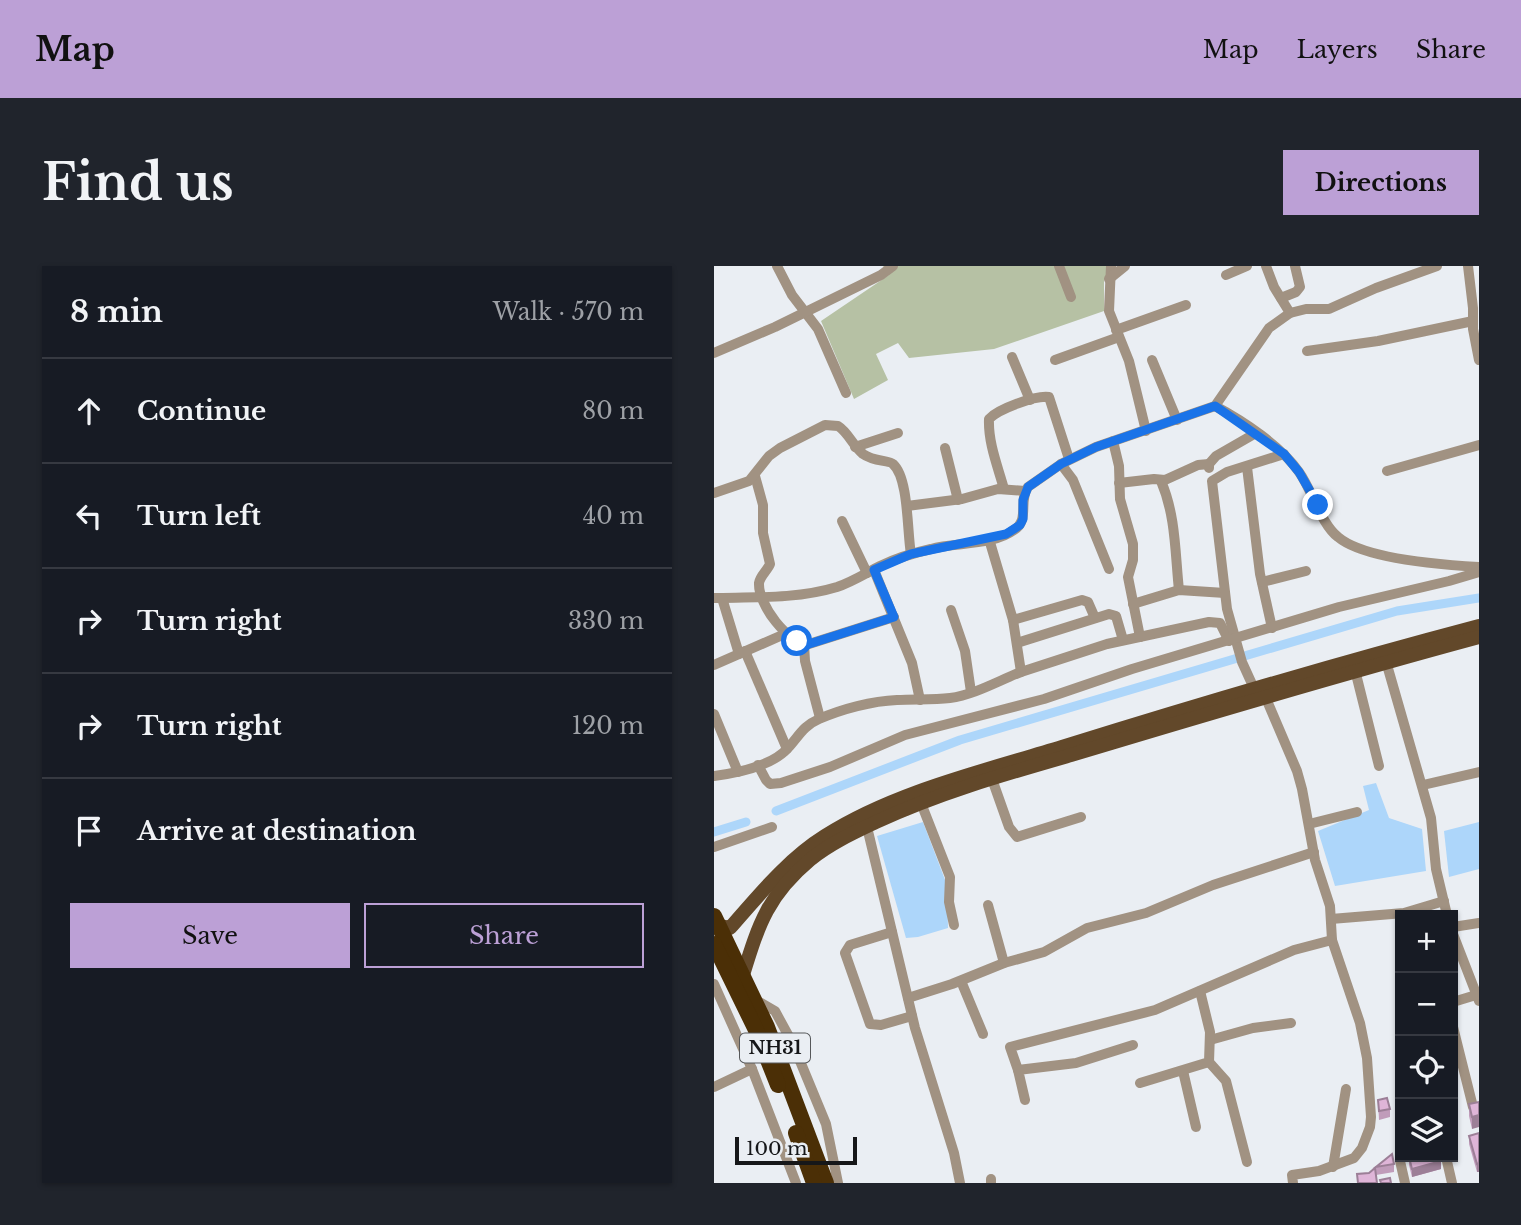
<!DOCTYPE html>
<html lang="en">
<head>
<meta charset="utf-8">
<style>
	:root { --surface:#171b24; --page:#20242c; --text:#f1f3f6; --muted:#9ea1a6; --line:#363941; --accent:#bca0d6 }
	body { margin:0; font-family:"Libre Baskerville",serif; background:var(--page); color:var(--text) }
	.controls { position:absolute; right:21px; bottom:21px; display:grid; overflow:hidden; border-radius:0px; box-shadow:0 2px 5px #0004 }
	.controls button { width:63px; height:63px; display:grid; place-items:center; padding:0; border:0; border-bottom:2px solid var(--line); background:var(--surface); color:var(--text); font:35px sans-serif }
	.scale { position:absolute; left:21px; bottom:18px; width:122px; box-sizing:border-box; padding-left:7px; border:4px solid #161719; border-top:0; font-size:19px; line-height:24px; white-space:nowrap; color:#161719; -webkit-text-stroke:5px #eaeef3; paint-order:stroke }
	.stop { position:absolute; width:21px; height:21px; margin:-16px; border:5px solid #1a73e8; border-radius:50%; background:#fff }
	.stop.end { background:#1a73e8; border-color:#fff; box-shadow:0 2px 7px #0008 }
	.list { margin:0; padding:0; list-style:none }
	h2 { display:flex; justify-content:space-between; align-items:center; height:91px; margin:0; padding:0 28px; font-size:30px }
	h2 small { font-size:23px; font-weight:400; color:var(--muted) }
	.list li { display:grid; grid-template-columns:46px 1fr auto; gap:21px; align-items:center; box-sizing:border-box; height:105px; padding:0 28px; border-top:2px solid var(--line) }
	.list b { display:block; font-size:26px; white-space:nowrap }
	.list em { font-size:23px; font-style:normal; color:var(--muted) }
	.actions { display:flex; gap:14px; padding:21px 28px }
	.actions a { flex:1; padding:16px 0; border:2px solid var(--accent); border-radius:0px; text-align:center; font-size:24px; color:var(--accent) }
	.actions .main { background:var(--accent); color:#111 }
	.icon { flex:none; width:38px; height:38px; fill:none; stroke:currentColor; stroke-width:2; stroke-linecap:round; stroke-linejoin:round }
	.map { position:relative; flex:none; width:765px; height:917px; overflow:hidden; border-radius:0px }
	header { display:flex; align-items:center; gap:42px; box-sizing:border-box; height:98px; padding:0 35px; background:var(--accent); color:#111 }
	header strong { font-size:33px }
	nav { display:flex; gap:38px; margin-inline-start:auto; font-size:24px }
	.intro { display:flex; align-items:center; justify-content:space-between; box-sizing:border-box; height:168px; padding:0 42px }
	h1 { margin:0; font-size:49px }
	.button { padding:18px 32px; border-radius:0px; background:var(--accent); color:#111; font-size:24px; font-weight:700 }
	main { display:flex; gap:42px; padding:0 42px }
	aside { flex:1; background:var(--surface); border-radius:0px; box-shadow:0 2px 5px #0004 }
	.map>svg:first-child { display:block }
</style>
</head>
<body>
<header>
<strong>Map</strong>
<nav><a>Map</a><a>Layers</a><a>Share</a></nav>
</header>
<div class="intro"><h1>Find us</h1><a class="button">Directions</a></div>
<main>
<aside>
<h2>8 min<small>Walk · 570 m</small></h2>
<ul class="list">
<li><svg class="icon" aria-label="ahead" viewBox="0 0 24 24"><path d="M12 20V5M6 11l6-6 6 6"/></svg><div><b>Continue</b></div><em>80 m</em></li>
<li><svg class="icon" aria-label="left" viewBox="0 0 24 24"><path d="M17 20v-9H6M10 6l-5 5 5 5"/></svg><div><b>Turn left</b></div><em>40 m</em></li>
<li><svg class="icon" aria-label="right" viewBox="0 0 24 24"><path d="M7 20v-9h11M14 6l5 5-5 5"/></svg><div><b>Turn right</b></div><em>330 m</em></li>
<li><svg class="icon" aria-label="right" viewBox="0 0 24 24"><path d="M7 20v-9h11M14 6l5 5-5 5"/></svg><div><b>Turn right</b></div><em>120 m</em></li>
<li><svg class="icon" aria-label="arrive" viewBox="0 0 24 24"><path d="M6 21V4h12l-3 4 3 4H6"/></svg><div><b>Arrive at destination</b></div></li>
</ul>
<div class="actions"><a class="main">Save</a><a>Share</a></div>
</aside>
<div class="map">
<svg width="765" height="917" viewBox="0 0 765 917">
	<rect width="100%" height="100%" fill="#eaeef3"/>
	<path fill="#b6c1a4" d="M169 0H399L390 14V45L280 83 195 92 184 77 162 88 174 114 140 133 107 55 175 9Z"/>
	<g fill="#add6fa">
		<path d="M662 517 675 552 708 563 712 605 621 620 604 565 655 544 649 520Z"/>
		<path d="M209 556 233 619 234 662 204 671 192 672 163 570Z"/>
		<path d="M765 556V603L735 611 730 565Z"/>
	</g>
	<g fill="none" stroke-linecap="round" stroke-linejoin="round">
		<g stroke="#add6fa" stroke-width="9">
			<path d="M62 545 246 474 683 345 765 332"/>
			<path d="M0 566 32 556"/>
		</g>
		<g stroke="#a19282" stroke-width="10">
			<path d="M63 0 78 29 104 63 132 127"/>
			<path d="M345 0 357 31"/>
			<path d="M397 0 395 45 415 95 432 165"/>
			<path d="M552 0 560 21 576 47"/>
			<path d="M754 0 759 42V63L765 94"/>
			<path d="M512 9 533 0"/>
			<path d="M395 13 411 0"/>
			<path d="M567 32 582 26 586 21 581 0"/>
			<path d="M402 64 472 39"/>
			<path d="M593 85 664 75 759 55"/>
			<path d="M0 87 61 61 167 9 179 0"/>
			<path d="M298 91 316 134"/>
			<path d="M341 94 405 71"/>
			<path d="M438 94 463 154"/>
			<path d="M501 140C529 155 567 180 585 206 598 224 607 258 624 271 650 293 730 299 765 301"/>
			<path d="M399 175 405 200 406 233 419 278V294L414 311 426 371"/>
			<path d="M141 181 184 167"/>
			<path d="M231 182 244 234"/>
			<path d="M347 198 359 214 395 303"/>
			<path d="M533 201 546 308 558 362"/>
			<path d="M495 202V198L502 190 542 167"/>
			<path d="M673 205 765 179"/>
			<path d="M41 210 49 239V267L56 298C53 305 46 310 45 317 44 339 74 378 95 378L180 351"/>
			<path d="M447 215C462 250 461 287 465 324"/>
			<path d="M405 217 440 213 451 214 484 199 495 198"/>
			<path d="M290 223C284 201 274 177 275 153 284 143 322 129 335 131L355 193"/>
			<path d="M0 227 35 215 55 190 66 182 111 159 124 160C134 166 139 180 149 188 160 196 175 194 179 198 195 212 193 267 197 288"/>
			<path d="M193 240 248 233 284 223 311 225"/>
			<path d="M128 255 153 307"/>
			<path d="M275 273 299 354 307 406 393 378 495 356 506 357 515 375"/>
			<path d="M160 304 198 397 206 434"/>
			<path d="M548 316 592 305"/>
			<path d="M0 332C40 331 84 333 123 321 138 316 152 307 166 300 183 292 199 287 217 283 242 276 278 280 300 264 316 254 304 235 314 221L347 198 382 181 501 140 555 62 576 47 592 43H615L662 22 723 0"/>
			<path d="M8 332 25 388"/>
			<path d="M419 338 465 324 511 327"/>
			<path d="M237 344 251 385 257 426"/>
			<path d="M299 354 368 334 374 336 381 352"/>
			<path d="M303 377 395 348 402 350 409 374"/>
			<path d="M90 378 91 395 106 452"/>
			<path d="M31 385 73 483"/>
			<path d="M671 392 717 552 722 603 733 649"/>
			<path d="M0 399 73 367"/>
			<path d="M641 404 665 500"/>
			<path d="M543 429 528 396 513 343 498 215 513 206 570 188"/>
			<path d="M551 430 583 505 588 523 601 594 616 640 618 674 646 757 653 792 657 851 656 861 648 882 640 892 605 905 578 909 579 917"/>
			<path d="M0 448 24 506"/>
			<path d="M44 499 52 514 56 518 67 517 116 501 191 469 330 433 418 403 625 341 735 315 765 306"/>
			<path d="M0 510C23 507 58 500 74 482 85 470 89 460 105 453 128 443 158 435 183 434 201 433 219 434 236 432 260 429 284 415 307 406"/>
			<path d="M278 513 295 561 303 571 367 551"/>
			<path d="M709 519 765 506"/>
			<path d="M207 537 236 611 235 636 240 659"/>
			<path d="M595 558 643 546"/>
			<path d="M153 561 201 762 240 887 246 917"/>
			<path d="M0 581 58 561"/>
			<path d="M274 639 290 697"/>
			<path d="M617 653 690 647 730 635"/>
			<path d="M739 661 765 657"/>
			<path d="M178 666 136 679 131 687 156 758 167 759 198 750"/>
			<path d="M739 668 765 735"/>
			<path d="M247 715 269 768"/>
			<path d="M0 718 38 803 82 917"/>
			<path d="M194 732 238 718 290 697 330 686 373 662 432 647 499 619 600 586"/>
			<path d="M40 733 61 745 79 778 112 858 124 917"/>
			<path d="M739 736 762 729"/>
			<path d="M739 761 759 841"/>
			<path d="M496 774 539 762 577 757"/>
			<path d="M495 796 512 815 533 896"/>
			<path d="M304 804 296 781 441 744 580 684 618 674"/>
			<path d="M469 805 482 861"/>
			<path d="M426 817 495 796 496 766 486 725"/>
			<path d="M0 821 38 803"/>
			<path d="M311 834 304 804 362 797 419 779"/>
			<path d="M732 891 738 917"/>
			<path d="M686 895 691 917"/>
			<path d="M619 901 632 823"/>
			<path d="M277 913V917"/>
		</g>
		<g stroke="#62482a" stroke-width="14">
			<path d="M5 660 16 662C45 629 74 593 111 570 180 526 270 505 348 481 486 438 625 397 765 360"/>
			<path d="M29 709C45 657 54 629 97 593 117 577 139 567 162 556 224 527 291 508 357 489 493 448 628 408 765 371"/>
		</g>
		<g stroke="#4b2f06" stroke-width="16">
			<path d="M0 650 53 761 112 917"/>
			<path d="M0 678 42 764 64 819"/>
			<path d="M82 867 100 917"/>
		</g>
	</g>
	<g fill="#c09cba">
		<path d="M664 834 676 843V851L665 854Z"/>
		<path d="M765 836 758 863 755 850V838Z"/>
		<path d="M765 867V906H763L755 878V870Z"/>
		<path d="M695 891 727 903 698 911 695 899Z"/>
		<path d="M680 898V906L662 909V901Z"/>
	</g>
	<g fill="#9c7f97">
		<path d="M765 849V861L758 863V851Z"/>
		<path d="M727 895V903L698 911V903Z"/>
		<path d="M765 897V906H763V898Z"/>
	</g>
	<g fill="#dfb5d8" stroke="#9c7f97" stroke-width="2">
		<path d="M673 832 676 843 665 845 664 834Z"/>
		<path d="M765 836V849L758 851 755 838Z"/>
		<path d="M765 867V897L763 898 755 870Z"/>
		<path d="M678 888 680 898 662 901Z"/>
		<path d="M695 891H726L727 895 698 903Z"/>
		<path d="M661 902 663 917H644L643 908 655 907Z"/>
		<path d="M676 912 677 917H667L666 914Z"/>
	</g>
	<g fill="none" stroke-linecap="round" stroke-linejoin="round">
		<path stroke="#1a73e8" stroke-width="9" d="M83 375 95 378 180 351 160 304 197 288 292 268 306 259 309 253V234L314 221 347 198 382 181 501 140 570 188 585 206 604 239"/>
	</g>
	<g text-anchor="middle" stroke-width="5" stroke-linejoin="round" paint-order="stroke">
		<rect fill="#eaeef3" stroke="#56585a" stroke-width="2" x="26" y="767.5" width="70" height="29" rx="5"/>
		<g font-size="18" font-weight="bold" fill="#161719">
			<text x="61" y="788">NH31</text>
		</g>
	</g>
</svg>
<div class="controls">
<button>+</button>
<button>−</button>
<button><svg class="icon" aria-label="locate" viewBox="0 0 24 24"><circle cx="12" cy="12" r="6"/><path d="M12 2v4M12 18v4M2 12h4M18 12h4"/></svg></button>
<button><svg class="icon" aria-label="layers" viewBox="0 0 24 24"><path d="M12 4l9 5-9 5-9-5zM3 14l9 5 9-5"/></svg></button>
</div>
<div class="scale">100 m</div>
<div class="stop" style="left:83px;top:375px"></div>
<div class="stop end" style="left:604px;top:239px"></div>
</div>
</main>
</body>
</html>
